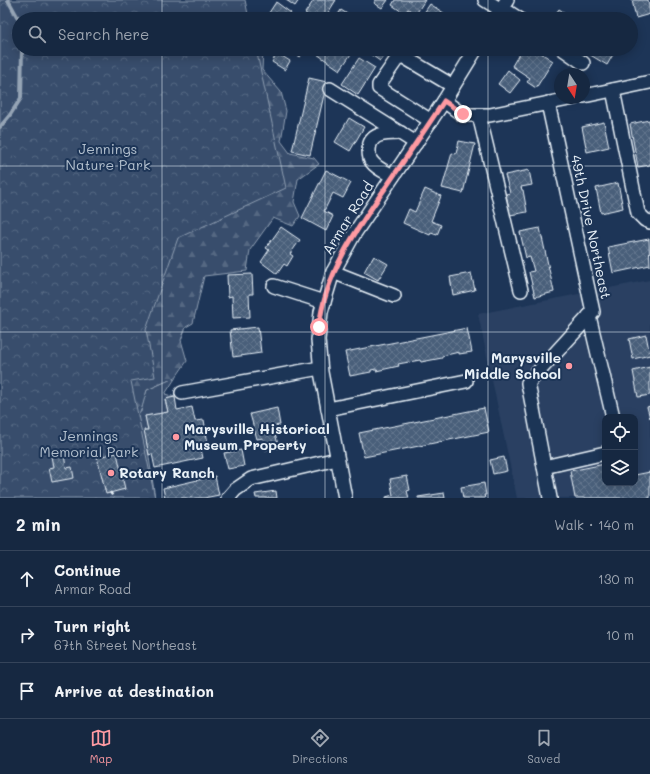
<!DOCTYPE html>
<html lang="en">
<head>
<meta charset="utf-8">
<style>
	:root { --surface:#162841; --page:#1f3048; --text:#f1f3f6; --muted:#9ea6b1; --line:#35445a; --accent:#ff9aa2 }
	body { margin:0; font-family:Mali,sans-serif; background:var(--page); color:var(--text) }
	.controls { position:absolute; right:12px; bottom:12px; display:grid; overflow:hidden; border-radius:8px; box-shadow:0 2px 10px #0003 }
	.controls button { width:36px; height:36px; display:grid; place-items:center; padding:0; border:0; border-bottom:1px solid var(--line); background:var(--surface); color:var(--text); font:20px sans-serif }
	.compass { position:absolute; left:554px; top:68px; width:36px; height:36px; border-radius:50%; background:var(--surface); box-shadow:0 2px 10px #0003; rotate:168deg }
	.stop { position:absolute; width:12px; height:12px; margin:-9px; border:3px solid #ff9aa2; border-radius:50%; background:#fff }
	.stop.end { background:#ff9aa2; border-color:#fff; box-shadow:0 1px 4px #0008 }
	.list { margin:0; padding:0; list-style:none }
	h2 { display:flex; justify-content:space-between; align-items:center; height:52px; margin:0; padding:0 16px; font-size:17px }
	h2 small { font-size:13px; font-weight:400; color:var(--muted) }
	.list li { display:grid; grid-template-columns:26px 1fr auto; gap:12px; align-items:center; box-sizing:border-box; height:56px; padding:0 16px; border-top:1px solid var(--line) }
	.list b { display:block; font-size:15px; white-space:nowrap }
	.list p { margin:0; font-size:13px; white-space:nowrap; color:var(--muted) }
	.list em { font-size:13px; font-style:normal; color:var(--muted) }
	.icon { flex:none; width:22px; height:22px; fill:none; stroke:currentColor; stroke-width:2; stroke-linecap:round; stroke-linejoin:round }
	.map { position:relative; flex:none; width:650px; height:498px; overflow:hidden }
	.search { position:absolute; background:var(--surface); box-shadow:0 2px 10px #0003; left:12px; right:12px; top:12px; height:44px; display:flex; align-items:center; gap:10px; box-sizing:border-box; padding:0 14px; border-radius:22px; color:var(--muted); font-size:15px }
	.sheet { height:220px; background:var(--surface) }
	nav { display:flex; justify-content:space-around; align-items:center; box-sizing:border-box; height:56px; border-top:1px solid var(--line); background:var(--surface); font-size:11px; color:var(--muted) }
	nav a { display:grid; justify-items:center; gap:2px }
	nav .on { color:var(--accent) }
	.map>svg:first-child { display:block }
</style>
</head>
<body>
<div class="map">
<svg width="650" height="498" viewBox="0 0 650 498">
	<defs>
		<pattern id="forest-firs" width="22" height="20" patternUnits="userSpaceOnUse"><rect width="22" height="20" fill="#374d6c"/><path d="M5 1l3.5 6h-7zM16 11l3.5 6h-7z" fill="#546782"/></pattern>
		<pattern id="park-crowns" width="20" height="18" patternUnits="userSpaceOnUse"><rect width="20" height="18" fill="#374d6c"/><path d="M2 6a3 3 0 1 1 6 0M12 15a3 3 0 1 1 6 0" fill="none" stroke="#546782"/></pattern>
		<pattern id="building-cross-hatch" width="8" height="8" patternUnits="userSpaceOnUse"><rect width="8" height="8" fill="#495e7a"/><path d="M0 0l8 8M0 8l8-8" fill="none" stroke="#63768e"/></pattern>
	</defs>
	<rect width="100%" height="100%" fill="#1d3557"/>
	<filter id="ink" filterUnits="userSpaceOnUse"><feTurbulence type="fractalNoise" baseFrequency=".025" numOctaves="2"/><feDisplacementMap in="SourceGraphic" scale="8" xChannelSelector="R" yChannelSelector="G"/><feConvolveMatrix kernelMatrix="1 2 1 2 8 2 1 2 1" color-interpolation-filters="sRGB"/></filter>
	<g filter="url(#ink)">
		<path fill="#2a4162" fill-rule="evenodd" d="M650 280V498H517L478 314ZM605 417H635V483H605Z"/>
		<path fill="#374d6c" stroke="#909fb2" d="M176 377 165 394 175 397 165 399 168 412 145 416 148 430H145L155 498 114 414 141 412 143 402 147 390Z"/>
		<path fill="url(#forest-firs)" stroke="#909fb2" d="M183 49H263L262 70 281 92 286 111 281 141 290 153 314 158 319 164 298 179 294 202 300 216 293 226 273 218 250 250 247 271 204 276 193 323 186 327 181 340 187 361 176 377 147 390C143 402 143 410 135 420L0 383Z"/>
		<path fill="url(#park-crowns)" stroke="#909fb2" d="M0 0H245L249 19H19V49H256L286 188 178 238 146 330 155 377 131 381 155 498H0Z"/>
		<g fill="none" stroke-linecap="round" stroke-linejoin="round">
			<g stroke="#95a4b5" stroke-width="4">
				<path d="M8 0 19 20"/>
				<path d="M0 127 10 115 21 98 22 49"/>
			</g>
		</g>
		<g fill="url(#building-cross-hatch)" stroke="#e8f1f8">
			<path d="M286 0H299L295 6Z"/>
			<path d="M314 0H336L324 19H314L305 13Z"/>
			<path d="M376 0H388L382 8 374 3Z"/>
			<path d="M395 0H425L416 14 408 9 405 14 392 5Z"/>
			<path d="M632 0H648L650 14 636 18Z"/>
			<path d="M276 2 291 13 287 19H265Z"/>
			<path d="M430 4 453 19H420Z"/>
			<path d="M559 9 574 19H552Z"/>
			<path d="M341 10 355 19H335Z"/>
			<path d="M289 49H305L300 57Z"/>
			<path d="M316 49H343L351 54 340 70 314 52Z"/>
			<path d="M365 49H388L380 61 364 50Z"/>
			<path d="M522 49H535L553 61 536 88 527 82 530 78 512 66Z"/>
			<path d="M589 49H612L615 51 607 65 587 53Z"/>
			<path d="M277 53 290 61 285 70 272 62Z"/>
			<path d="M359 58 375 68 358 95 342 84Z"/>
			<path d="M508 70 520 80 510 93 498 84Z"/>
			<path d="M309 78 327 82 310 155 292 151Z"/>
			<path d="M349 118 364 127 350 151 335 142Z"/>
			<path d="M649 120 650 127V165L638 167 630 124Z"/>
			<path d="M604 122 609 147 587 152 582 127Z"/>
			<path d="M459 141 475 144 463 193 442 188 452 153 456 154Z"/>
			<path d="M326 170 351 183 343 198 333 193 324 211 333 216 326 231 302 218Z"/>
			<path d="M529 170 532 185 521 187 522 190H523L527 212 510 215 506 194 510 193 505 175Z"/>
			<path d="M618 183 623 208 601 213 596 188Z"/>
			<path d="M425 189 441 196 431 221 441 225 437 235 431 233 430 235 403 223 409 209 415 212Z"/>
			<path d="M281 227 300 240 290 254 293 256 287 266 284 264 277 274 261 262 269 250 266 248Z"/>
			<path d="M540 228 554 292 535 297 529 272 534 271 530 257 526 258 520 232Z"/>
			<path d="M649 239 650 265 613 273 608 247Z"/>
			<path d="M374 256 388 264 378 280 364 272 370 261H371Z"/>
			<path d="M471 273 475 290 453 295 450 277Z"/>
			<path d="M252 274 253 294H249L250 317 233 318 232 296 228 297 227 275Z"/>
			<path d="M258 327 261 353 233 357 230 330Z"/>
			<path d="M467 328 472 352 459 354V352L442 356V358L421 362 420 360 398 364 399 366 376 371V369L371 370V372L350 376 345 352Z"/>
			<path d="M646 335 650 355 633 359 629 339Z"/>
			<path d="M650 367V395L638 397 633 371Z"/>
			<path d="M175 397 177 410 192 407 195 421 204 420 208 444 200 445 203 458 155 468 152 454 149 455 144 430H148L145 416 168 412 165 399Z"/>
			<path d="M650 406V418L647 407Z"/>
			<path d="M277 408 280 425 273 426 279 448 265 450 263 438 257 439 250 414Z"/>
			<path d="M484 408 489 432 364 457 359 433Z"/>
			<path d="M241 450 244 466 228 469 224 453Z"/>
			<path d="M117 453 125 489 106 494 97 457Z"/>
			<path d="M64 454 66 468 72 467 74 478 52 482 49 468 54 467 52 456Z"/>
			<path d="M504 457 507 471 493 474 490 460Z"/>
			<path d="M605 464V483H635V475L650 472V498H575L570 471Z"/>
			<path d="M215 476 219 495 204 498H165L163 488Z"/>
			<path d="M407 476 410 490 407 491 409 498H386V497L393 495 390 479Z"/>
			<path d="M484 483 486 495H484L485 498H463L461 487Z"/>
			<path d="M276 491 277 498H256L255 494Z"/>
			<path d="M444 493 445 498H418V497Z"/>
		</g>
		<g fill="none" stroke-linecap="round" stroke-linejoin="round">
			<g stroke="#e8f1f8" stroke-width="16">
				<g id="minor">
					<path d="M485 0 501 10"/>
					<path d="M502 8 519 19"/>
					<path d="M495 19 507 0"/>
					<path d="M563 49 583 63"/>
					<path d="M330 89 416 143"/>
					<path d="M613 90 638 213 645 220 650 222"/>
					<path d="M584 96 650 82"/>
					<path d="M444 101 463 115H490L574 98"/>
					<path d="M548 103 593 312 528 383 550 498"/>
					<path d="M479 115 521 290"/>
					<path d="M431 121 379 88V85L399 56 404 57 453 86"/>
					<path d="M393 176C386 172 377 169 372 162 369 159 369 154 369 150 369 132 388 133 401 133"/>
					<path d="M333 272 394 296"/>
					<path d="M274 286 324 302"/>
					<path d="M589 316 613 417"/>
					<path d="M182 393 320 368"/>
					<path d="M328 409 466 381"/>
					<path d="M544 467 605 453"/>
					<path d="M228 498 235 490 251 479 337 459"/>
					<path d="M345 498 321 372 318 340 321 312 333 272 354 234 444 101 476 49"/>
				</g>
			</g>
			<path stroke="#e8f1f8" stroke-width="2.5" stroke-dasharray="4 3" stroke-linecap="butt" d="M110 492 114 498"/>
			<use href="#minor" stroke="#1d3557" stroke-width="13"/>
		</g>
	</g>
	<g fill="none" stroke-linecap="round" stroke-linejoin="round" filter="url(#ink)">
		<path stroke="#ff9aa2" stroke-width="5" d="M319 327C325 274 356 230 386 187 405 159 425 130 444 101L463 114"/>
	</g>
	<path fill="none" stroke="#e8f1f8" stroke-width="1" stroke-opacity="0.55" d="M162 0V19M325 0V19M488 0V19M162 49V498M325 49V498M488 49V498M0 166H650M0 332H650"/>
	<g fill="#ff9aa2" stroke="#1d3557" stroke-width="1.5">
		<circle cx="569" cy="366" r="4"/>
		<circle cx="176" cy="437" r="4"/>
		<circle cx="111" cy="473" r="4"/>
	</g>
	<g text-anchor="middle" stroke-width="4" stroke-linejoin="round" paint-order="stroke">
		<g font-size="14" fill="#b3c0ce" stroke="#1d3557">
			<text x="108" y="154">Jennings<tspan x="108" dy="16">Nature Park</tspan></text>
			<text x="89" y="441">Jennings<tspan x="89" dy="16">Memorial Park</tspan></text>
		</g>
		<g font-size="14" fill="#e8f1f8" stroke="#1d3557">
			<text transform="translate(348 218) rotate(-58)" y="5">Armar Road</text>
			<text transform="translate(591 227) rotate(78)" y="5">49th Drive Northeast</text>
		</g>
		<g font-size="14" font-weight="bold" fill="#e8f1f8" stroke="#1d3557" text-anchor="start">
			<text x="561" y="363" text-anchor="end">Marysville<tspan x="561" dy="16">Middle School</tspan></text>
			<text x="184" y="434">Marysville Historical<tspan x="184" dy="16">Museum Property</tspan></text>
			<text x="119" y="478">Rotary Ranch</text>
		</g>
	</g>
</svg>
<div class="controls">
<button><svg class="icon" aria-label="locate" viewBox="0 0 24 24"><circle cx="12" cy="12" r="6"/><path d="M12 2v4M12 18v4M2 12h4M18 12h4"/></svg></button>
<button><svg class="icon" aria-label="layers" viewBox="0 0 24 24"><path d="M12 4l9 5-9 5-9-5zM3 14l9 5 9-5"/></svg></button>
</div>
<svg class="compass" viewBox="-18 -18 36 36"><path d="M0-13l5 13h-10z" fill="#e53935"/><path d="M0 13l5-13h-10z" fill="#9ea6b1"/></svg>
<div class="stop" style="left:319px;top:327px"></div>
<div class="stop end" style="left:463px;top:114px"></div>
<div class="search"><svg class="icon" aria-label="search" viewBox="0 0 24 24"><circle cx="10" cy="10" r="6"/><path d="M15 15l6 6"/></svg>Search here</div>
</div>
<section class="sheet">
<h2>2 min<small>Walk · 140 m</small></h2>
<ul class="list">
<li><svg class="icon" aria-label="ahead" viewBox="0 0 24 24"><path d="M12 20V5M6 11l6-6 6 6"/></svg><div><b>Continue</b><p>Armar Road</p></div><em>130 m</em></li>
<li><svg class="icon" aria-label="right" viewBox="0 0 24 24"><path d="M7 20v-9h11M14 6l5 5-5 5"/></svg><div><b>Turn right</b><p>67th Street Northeast</p></div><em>10 m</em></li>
<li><svg class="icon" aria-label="arrive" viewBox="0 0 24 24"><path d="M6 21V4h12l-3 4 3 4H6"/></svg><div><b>Arrive at destination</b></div></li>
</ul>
</section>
<nav>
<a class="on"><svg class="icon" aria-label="map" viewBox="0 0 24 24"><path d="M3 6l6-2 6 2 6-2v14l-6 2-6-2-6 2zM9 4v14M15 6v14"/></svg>Map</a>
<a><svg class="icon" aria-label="directions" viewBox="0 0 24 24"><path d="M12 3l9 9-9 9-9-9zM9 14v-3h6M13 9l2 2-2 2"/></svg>Directions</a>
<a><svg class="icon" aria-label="saved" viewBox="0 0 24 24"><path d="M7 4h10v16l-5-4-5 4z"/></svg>Saved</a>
</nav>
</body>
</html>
